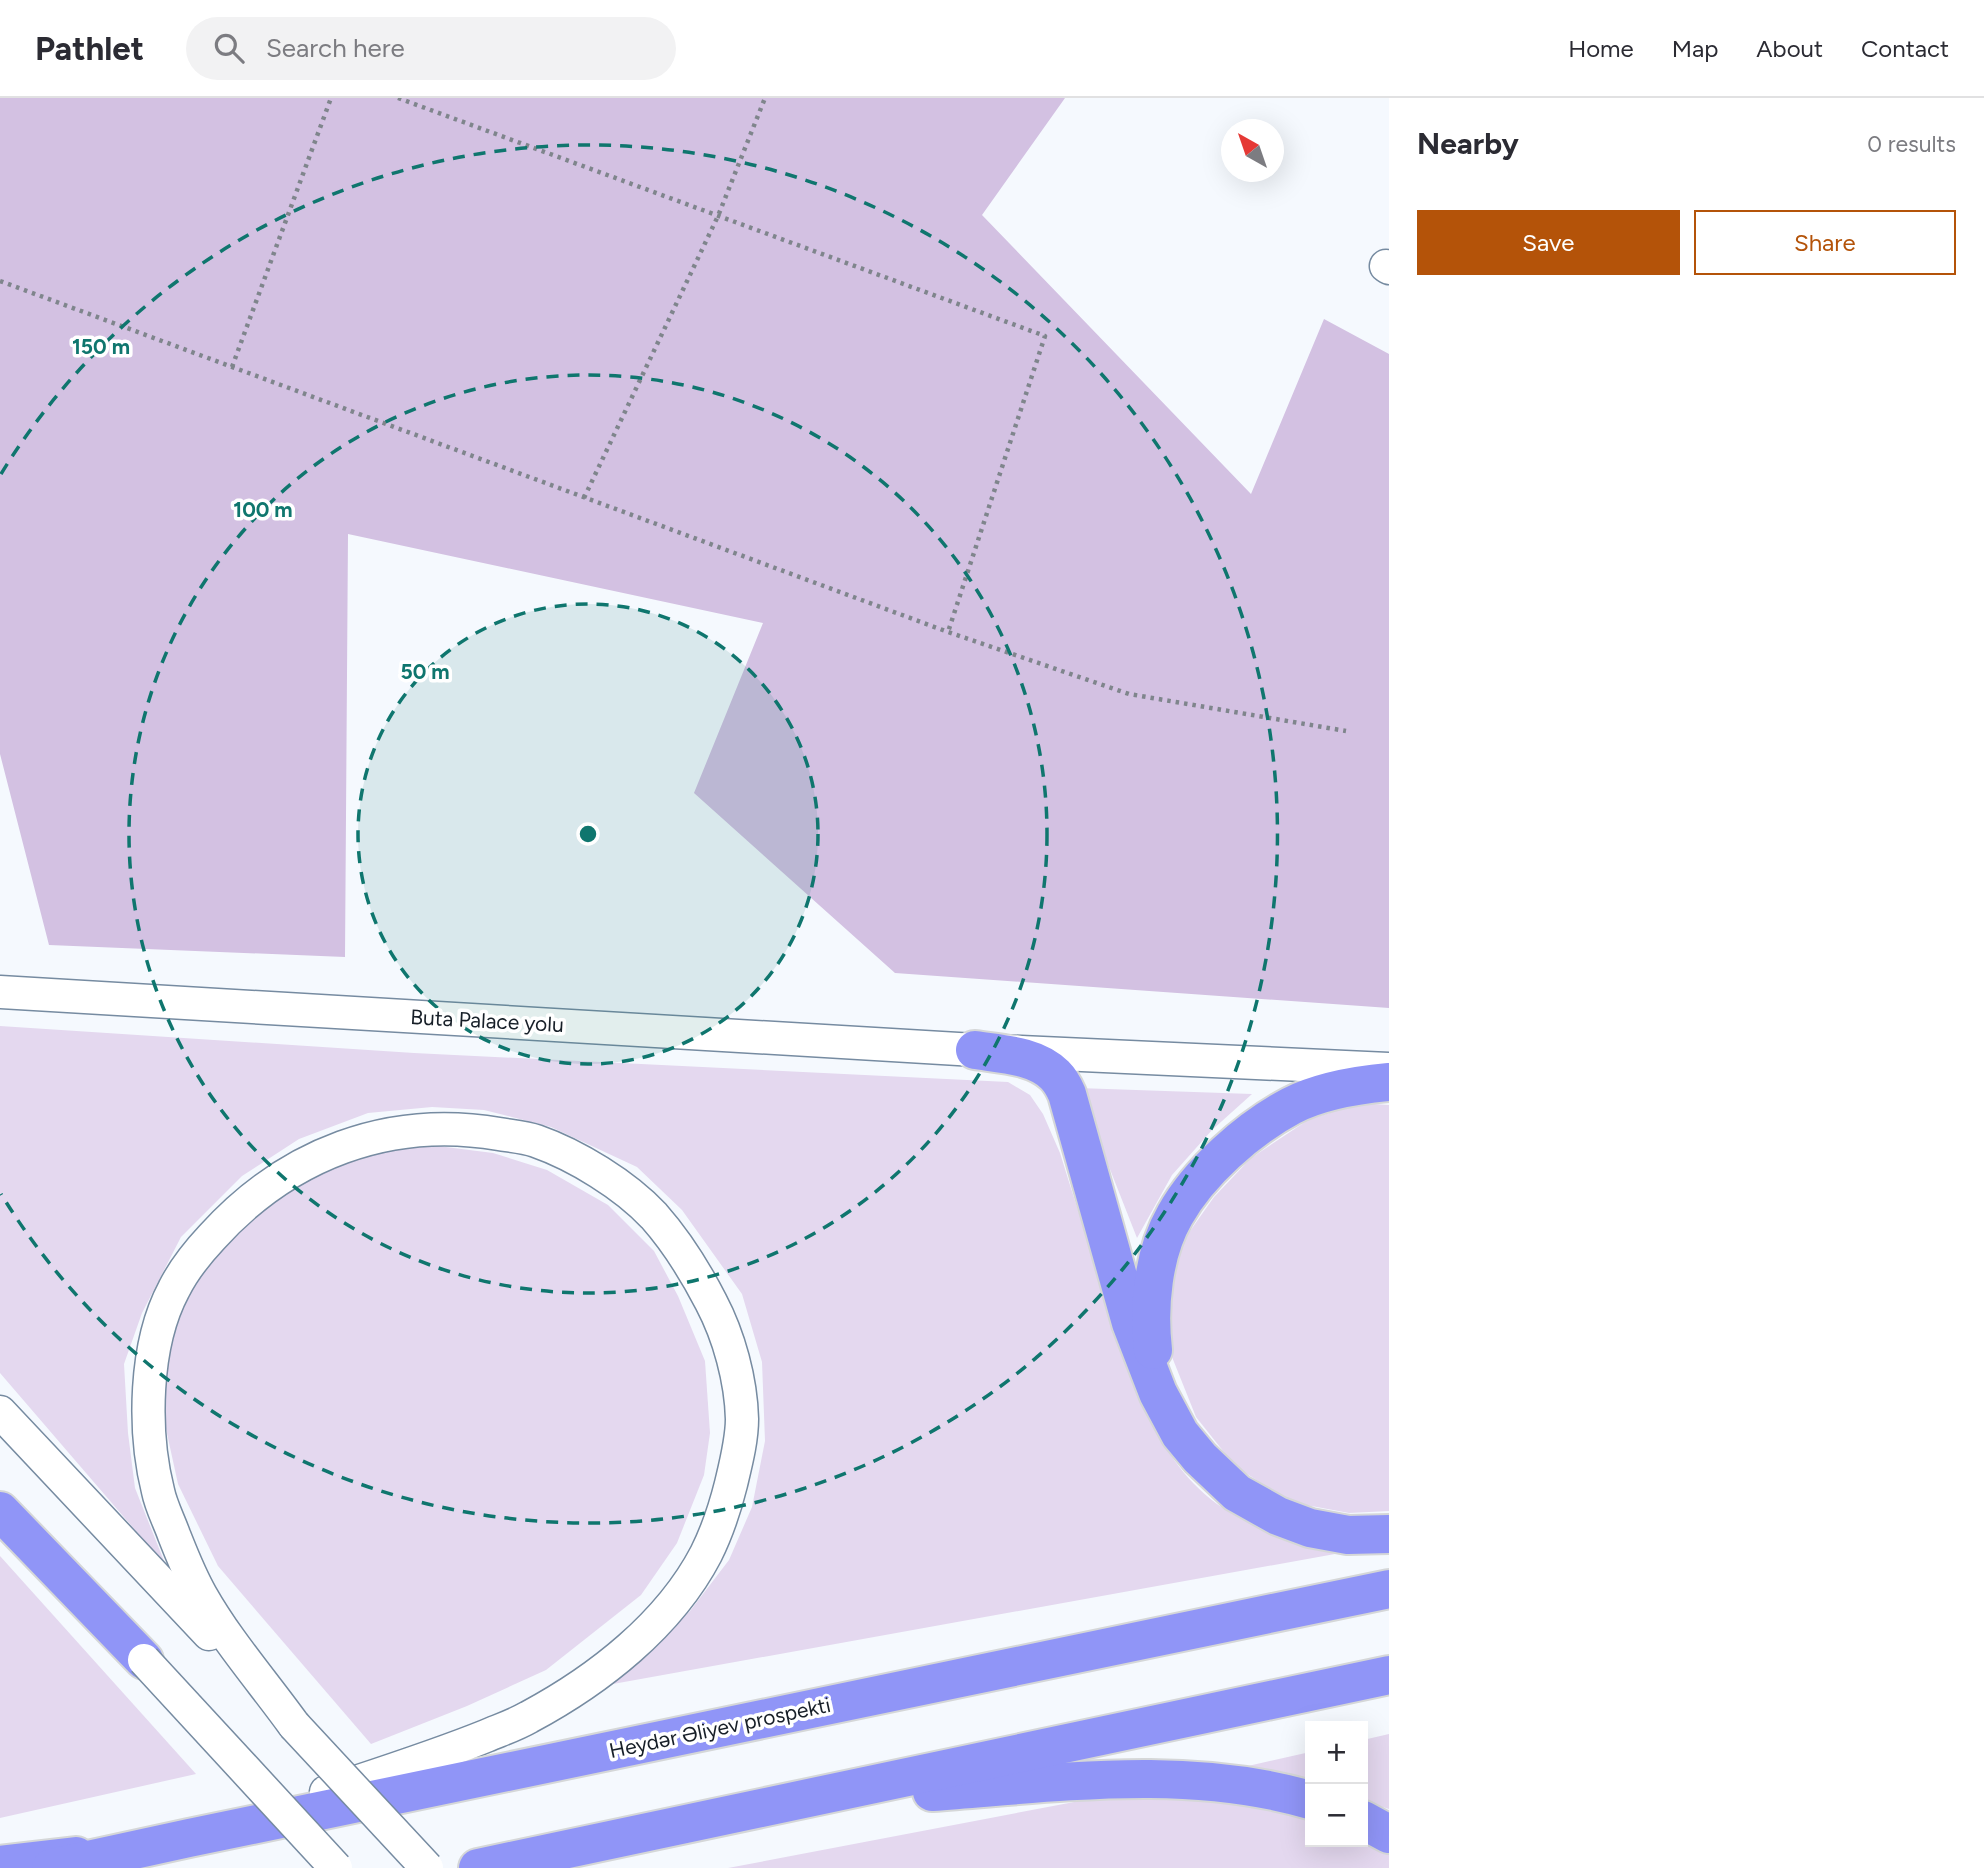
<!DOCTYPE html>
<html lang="en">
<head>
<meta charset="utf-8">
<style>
	:root { --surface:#fff; --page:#f2f2f3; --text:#2b2b33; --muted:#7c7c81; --line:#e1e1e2; --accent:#b45309 }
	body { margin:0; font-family:Figtree,sans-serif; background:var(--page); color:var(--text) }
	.controls { position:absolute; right:21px; bottom:21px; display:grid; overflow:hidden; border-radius:0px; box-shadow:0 7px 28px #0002 }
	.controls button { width:63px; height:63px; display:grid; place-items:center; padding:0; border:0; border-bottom:2px solid var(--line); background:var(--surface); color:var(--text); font:35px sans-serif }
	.compass { position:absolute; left:1221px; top:21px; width:63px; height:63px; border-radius:50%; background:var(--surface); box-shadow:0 7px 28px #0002; rotate:320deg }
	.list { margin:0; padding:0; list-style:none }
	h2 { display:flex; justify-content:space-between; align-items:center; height:91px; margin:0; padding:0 28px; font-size:30px }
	h2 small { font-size:23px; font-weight:400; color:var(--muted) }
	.actions { display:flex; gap:14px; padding:21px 28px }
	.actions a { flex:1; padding:16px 0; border:2px solid var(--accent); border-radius:0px; text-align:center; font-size:24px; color:var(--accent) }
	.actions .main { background:var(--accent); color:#fff }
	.icon { flex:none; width:38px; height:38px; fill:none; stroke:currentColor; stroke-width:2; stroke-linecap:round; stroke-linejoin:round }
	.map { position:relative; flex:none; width:1389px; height:1770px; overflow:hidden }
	header { display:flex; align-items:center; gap:42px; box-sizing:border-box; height:98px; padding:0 35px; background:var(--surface); border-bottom:2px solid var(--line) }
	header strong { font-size:33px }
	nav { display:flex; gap:38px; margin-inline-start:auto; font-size:24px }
	.search { width:490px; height:63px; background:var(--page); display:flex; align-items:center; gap:18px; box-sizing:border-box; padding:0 24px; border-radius:38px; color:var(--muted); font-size:26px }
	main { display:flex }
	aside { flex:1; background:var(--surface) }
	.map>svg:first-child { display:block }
</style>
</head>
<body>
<header>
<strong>Pathlet</strong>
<div class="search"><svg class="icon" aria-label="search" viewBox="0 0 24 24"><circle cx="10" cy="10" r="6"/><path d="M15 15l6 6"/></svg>Search here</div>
<nav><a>Home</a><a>Map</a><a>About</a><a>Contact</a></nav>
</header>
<main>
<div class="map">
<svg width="1389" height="1770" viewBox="0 0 1389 1770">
	<rect width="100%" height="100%" fill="#f5f9fe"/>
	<g fill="#e4d8ef">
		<path d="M0 928 414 955 1008 984 1030 997 1043 1016 1060 1055C1075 1104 1091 1152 1107 1201 1132 1276 1153 1363 1223 1410 1257 1433 1296 1443 1335 1456L613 1586 690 1513 729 1462 752 1409 765 1343 762 1264 742 1196 682 1112 637 1069 551 1029 484 1012 432 1009 368 1015 299 1041 242 1078 181 1139 142 1215 124 1266 128 1335 135 1390 166 1468 0 1275Z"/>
		<path d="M1078 990 1252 996 1212 1032 1172 1077 1137 1140Z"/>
		<path d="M1360 1005 1389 1007V1413L1349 1415 1290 1404 1235 1368 1196 1319 1170 1254 1169 1188 1185 1140 1214 1099 1251 1060 1308 1022Z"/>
		<path d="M422 1046 493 1055 547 1072 608 1107 654 1153 678 1198 705 1263 710 1335 704 1377 677 1445 641 1497 546 1572 467 1608 371 1646 218 1468 178 1386 161 1308 174 1223 206 1161 259 1108 334 1065Z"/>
		<path d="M0 1458 196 1676 0 1720Z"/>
		<path d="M1389 1636V1711L1363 1703V1642Z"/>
		<path d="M1310 1654V1687L1248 1668Z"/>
		<path d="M1111 1697 1207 1698 1310 1719V1744H1363V1740L1389 1754V1770H728Z"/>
	</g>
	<path fill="#d3c1e2" d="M0 0H1065L982 117 1251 396 1324 221 1389 256V910L895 875 694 695 763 525 348 436 345 859 49 847 0 656Z"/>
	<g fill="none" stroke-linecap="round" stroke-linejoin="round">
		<g stroke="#768ba1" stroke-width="35">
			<g id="minor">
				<path d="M1386 168 1389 170"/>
				<path d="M0 894 975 952 1389 971"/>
				<path d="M0 1314 209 1536"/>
				<path d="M294 1627C263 1584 227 1543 201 1497 190 1478 182 1457 174 1437 169 1423 161 1408 158 1393 143 1333 144 1247 174 1191 184 1171 197 1155 212 1139 287 1056 389 1017 499 1036 511 1038 525 1039 536 1043 576 1057 625 1087 654 1118 677 1144 695 1173 711 1204 729 1238 741 1282 742 1321 742 1342 736 1365 731 1386 725 1410 717 1434 706 1456 669 1527 598 1582 529 1619 515 1627 500 1632 486 1638 434 1659 380 1676 326 1694"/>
			</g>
		</g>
		<g stroke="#d5d7d8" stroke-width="42">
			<g id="highway">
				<path d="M975 952C1001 956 1035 957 1055 977 1060 982 1064 989 1067 996L1131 1225 1158 1295 1180 1336 1200 1360 1237 1395 1278 1418 1310 1430 1348 1437 1389 1436"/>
				<path d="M1153 1252C1148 1209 1153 1155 1175 1117 1199 1074 1248 1031 1291 1008 1320 993 1356 987 1389 984"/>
				<path d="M0 1413 144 1562"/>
				<path d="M932 1694C1057 1685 1187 1666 1310 1702"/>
				<path d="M1363 1722 1389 1736"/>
				<path d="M0 1767 76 1758"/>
				<path d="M51 1770 189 1740 1389 1491"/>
				<path d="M478 1770 1389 1577"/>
			</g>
		</g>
		<g stroke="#7f858c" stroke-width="4.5" stroke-dasharray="3.5 5" stroke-linecap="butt">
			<path d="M398 0 1045 238 948 534"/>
			<path d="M0 183 948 534 1129 596 1346 633"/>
			<path d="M232 269 331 0"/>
			<path d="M584 400 718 118 765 0"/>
		</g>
		<use href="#minor" stroke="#fff" stroke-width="32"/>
		<use href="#highway" stroke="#9095f7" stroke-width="38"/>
		<g stroke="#768ba1" stroke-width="35" stroke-linecap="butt">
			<g id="minor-bridge">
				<path d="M144 1562 336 1770"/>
				<path d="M294 1627 427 1770"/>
			</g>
		</g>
		<use href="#minor-bridge" stroke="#fff" stroke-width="32"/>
	</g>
	<circle cx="588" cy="736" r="230" fill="#0f766e" fill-opacity=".12"/>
	<g fill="none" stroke="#0f766e" stroke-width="3.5" stroke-dasharray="12 9">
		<circle cx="588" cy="736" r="230"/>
		<circle cx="588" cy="736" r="459"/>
		<path d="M1 376A689 689 0 1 1 1 1096"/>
	</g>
	<g text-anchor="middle" stroke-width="7" stroke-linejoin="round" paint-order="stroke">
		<g font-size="21" fill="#171f28" stroke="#fff">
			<text transform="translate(487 923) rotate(3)" y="7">Buta Palace yolu</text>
			<text transform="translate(720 1630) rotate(-12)" y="7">Heydər Əliyev prospekti</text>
		</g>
	</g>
	<circle cx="588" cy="736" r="10" fill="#0f766e" stroke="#fff" stroke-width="3.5"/>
	<g font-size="21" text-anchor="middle" font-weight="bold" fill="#0f766e" stroke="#fff" stroke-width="7" stroke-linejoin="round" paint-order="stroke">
		<text x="101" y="256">150 m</text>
		<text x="263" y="419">100 m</text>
		<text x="425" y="581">50 m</text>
	</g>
</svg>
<div class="controls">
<button>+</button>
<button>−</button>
</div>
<svg class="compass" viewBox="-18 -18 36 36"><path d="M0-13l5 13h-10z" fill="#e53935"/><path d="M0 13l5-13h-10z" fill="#7c7c81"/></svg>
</div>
<aside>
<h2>Nearby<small>0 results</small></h2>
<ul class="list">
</ul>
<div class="actions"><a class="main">Save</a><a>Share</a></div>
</aside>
</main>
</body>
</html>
